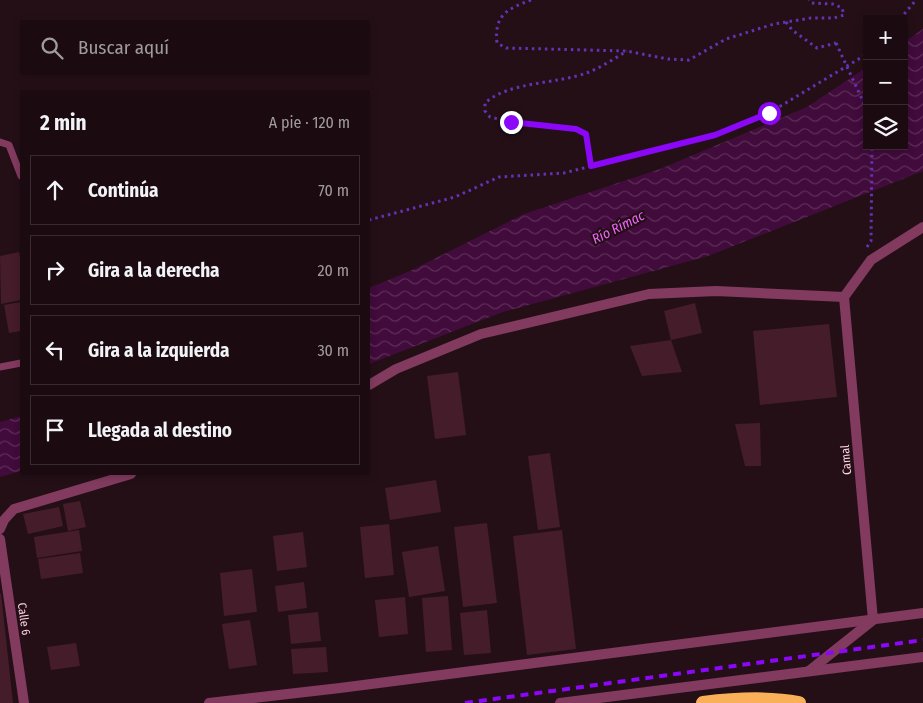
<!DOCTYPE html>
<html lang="es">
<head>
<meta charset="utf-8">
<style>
	:root { --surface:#1b0b11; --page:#24141a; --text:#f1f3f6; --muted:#a09b9f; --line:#392b31 }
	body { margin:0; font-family:"Fira Sans Condensed",sans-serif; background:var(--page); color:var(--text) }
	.controls { position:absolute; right:15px; top:15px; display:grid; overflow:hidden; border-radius:0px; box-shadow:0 2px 8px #0003 }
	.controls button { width:45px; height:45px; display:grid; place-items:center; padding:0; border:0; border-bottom:1px solid var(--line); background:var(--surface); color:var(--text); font:25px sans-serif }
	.stop { position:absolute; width:15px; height:15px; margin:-11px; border:4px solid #8b07f7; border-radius:50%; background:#fff }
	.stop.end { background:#8b07f7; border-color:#fff; box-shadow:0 1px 5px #0008 }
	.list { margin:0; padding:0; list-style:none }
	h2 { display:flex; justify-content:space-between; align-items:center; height:65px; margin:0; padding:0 20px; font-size:21px }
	h2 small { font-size:16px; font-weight:400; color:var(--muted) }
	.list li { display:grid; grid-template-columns:32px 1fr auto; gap:15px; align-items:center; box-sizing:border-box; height:70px; margin:0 10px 10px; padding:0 10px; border:1px solid var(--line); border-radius:0px }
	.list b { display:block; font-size:19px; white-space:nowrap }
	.list em { font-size:16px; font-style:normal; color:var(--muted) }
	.icon { flex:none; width:28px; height:28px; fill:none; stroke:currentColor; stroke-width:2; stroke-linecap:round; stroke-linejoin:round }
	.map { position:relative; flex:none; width:923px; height:703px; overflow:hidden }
	.search { position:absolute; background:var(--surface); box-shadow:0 2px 8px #0003; left:20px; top:20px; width:350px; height:55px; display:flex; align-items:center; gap:12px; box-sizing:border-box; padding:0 18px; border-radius:0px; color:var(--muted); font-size:19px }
	.panel { position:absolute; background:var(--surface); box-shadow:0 2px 8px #0003; left:20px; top:90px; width:350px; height:385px; border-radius:0px }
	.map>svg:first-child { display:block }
</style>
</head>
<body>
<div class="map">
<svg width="923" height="703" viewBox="0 0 923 703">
	<defs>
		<pattern id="water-waves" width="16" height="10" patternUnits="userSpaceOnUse" patternTransform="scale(1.25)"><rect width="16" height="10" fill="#410b3c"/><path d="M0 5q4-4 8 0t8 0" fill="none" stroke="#5e2e58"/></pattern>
	</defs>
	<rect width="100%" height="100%" fill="#240f17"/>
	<g fill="url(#water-waves)">
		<path d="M923 29V171L708 256 503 312 369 364V288L410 271 524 214 660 169 807 107 867 67V146H904V42Z"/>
		<path d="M21 416V471L0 477V422Z"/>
	</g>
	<g fill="#451c2a">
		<path d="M19 252 21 261V300L1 304 0 256Z"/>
		<path d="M21 302V331L9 333 4 305Z"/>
		<path d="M695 303 702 333 671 340 664 311Z"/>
		<path d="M829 324 837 397 760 405 753 331Z"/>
		<path d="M671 340 682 372 642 376 630 346Z"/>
		<path d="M458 372 466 435 435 439 427 376Z"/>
		<path d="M760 423 761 466H745L735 424Z"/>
		<path d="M550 453 560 527 538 530 528 456Z"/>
		<path d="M436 480 441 512 390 520 385 488Z"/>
		<path d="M80 501 86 527 68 531 63 504Z"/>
		<path d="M59 507 63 526 28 534 23 514Z"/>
		<path d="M487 523 497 603 463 607 454 527Z"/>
		<path d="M389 524 394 575 365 578 360 527Z"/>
		<path d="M79 530 82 551 37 558 34 537Z"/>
		<path d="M562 530 576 649 527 655 513 536Z"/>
		<path d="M303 532 307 567 277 571 273 536Z"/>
		<path d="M438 546 445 591 409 597 402 552Z"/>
		<path d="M80 553 83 573 41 579 38 559Z"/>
		<path d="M252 569 257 612 224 616 220 573Z"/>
		<path d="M304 582 307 608 278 612 275 586Z"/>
		<path d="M1 593 13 703H0V594Z"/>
		<path d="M448 596 452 650 426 652 422 598Z"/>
		<path d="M405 597 408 634 379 637 375 600Z"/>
		<path d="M487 610 491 653 464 655 460 613Z"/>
		<path d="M318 612 321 641 291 644 288 615Z"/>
		<path d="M250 620 257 665 229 669 222 624Z"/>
		<path d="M76 643 80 666 51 670 47 647Z"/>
		<path d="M326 647 328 672 293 674 291 649Z"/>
	</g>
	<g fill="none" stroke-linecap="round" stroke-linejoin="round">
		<g stroke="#6432b3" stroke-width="3" stroke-dasharray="2.5 4" stroke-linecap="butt">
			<path d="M531 0C507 9 494 15 497 43L506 48 627 51 668 59 689 60 726 39 774 24 811 18H834L844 15 842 8 833 4 811 3 809 0"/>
			<path d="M900 19 916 0"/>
			<path d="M786 22 792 30 817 48 836 43"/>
			<path d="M591 166 586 134 576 129 511 122 490 117 485 111V103C509 81 560 84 589 72 602 67 615 58 627 51"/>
			<path d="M369 220 455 197 499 177 564 173 715 135 769 113 867 54"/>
			<path d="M867 247 871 241 872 146"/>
		</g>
		<g stroke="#823b5f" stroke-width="7">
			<path d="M0 142 9 145 21 176"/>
			<path d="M0 367 21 363"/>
		</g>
		<g stroke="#823b5f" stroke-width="10">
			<path d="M369 385 396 369 481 334 649 294 716 291 844 297 871 260 923 227"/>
			<path d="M0 529 4 520 14 509 131 474"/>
			<path d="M0 539 24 703"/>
			<path d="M809 671 873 620 844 297"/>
			<path d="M209 703 340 688 923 613"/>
			<path d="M560 703 923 657"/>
		</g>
		<path stroke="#fab058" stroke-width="14" d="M703 703C735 699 768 697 799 703"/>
		<path stroke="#8b07f7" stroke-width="4" stroke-dasharray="8 6" stroke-linecap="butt" d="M465 703 923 640"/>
		<path stroke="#6432b3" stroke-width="3" stroke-dasharray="2.5 4" stroke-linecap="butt" d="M836 43 867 110"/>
	</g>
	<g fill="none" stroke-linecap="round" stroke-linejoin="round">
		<path stroke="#8b07f7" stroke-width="6" d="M511 122 576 129 586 134 591 166 715 135 769 113"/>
	</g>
	<g text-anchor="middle" stroke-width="4.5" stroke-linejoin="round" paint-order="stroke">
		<g font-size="12" fill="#fed3e6" stroke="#240f17">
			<text transform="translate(846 460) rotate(-95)" y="4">Camal</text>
			<text transform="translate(24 619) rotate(82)" y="4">Calle 6</text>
		</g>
		<g font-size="14" font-style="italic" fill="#ee64fb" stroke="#240f17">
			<text transform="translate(618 227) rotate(-27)" y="5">Río Rímac</text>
		</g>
	</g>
</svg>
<div class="controls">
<button>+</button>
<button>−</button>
<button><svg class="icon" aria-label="layers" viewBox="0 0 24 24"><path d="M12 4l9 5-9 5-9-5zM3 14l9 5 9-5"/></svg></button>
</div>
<div class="stop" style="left:769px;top:113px"></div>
<div class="stop end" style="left:511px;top:122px"></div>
<div class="search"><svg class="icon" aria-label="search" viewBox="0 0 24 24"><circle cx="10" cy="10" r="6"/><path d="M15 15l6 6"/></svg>Buscar aquí</div>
<section class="panel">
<h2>2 min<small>A pie · 120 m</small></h2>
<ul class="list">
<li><svg class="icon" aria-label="ahead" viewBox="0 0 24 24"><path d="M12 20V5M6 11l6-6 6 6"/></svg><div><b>Continúa</b></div><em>70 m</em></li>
<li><svg class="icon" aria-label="right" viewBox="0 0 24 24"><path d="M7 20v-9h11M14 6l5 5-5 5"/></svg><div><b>Gira a la derecha</b></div><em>20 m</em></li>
<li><svg class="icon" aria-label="left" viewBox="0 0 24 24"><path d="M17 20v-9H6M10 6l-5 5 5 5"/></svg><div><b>Gira a la izquierda</b></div><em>30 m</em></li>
<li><svg class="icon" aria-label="arrive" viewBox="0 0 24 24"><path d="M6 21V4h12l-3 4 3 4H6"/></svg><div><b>Llegada al destino</b></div></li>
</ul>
</section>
</div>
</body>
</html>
